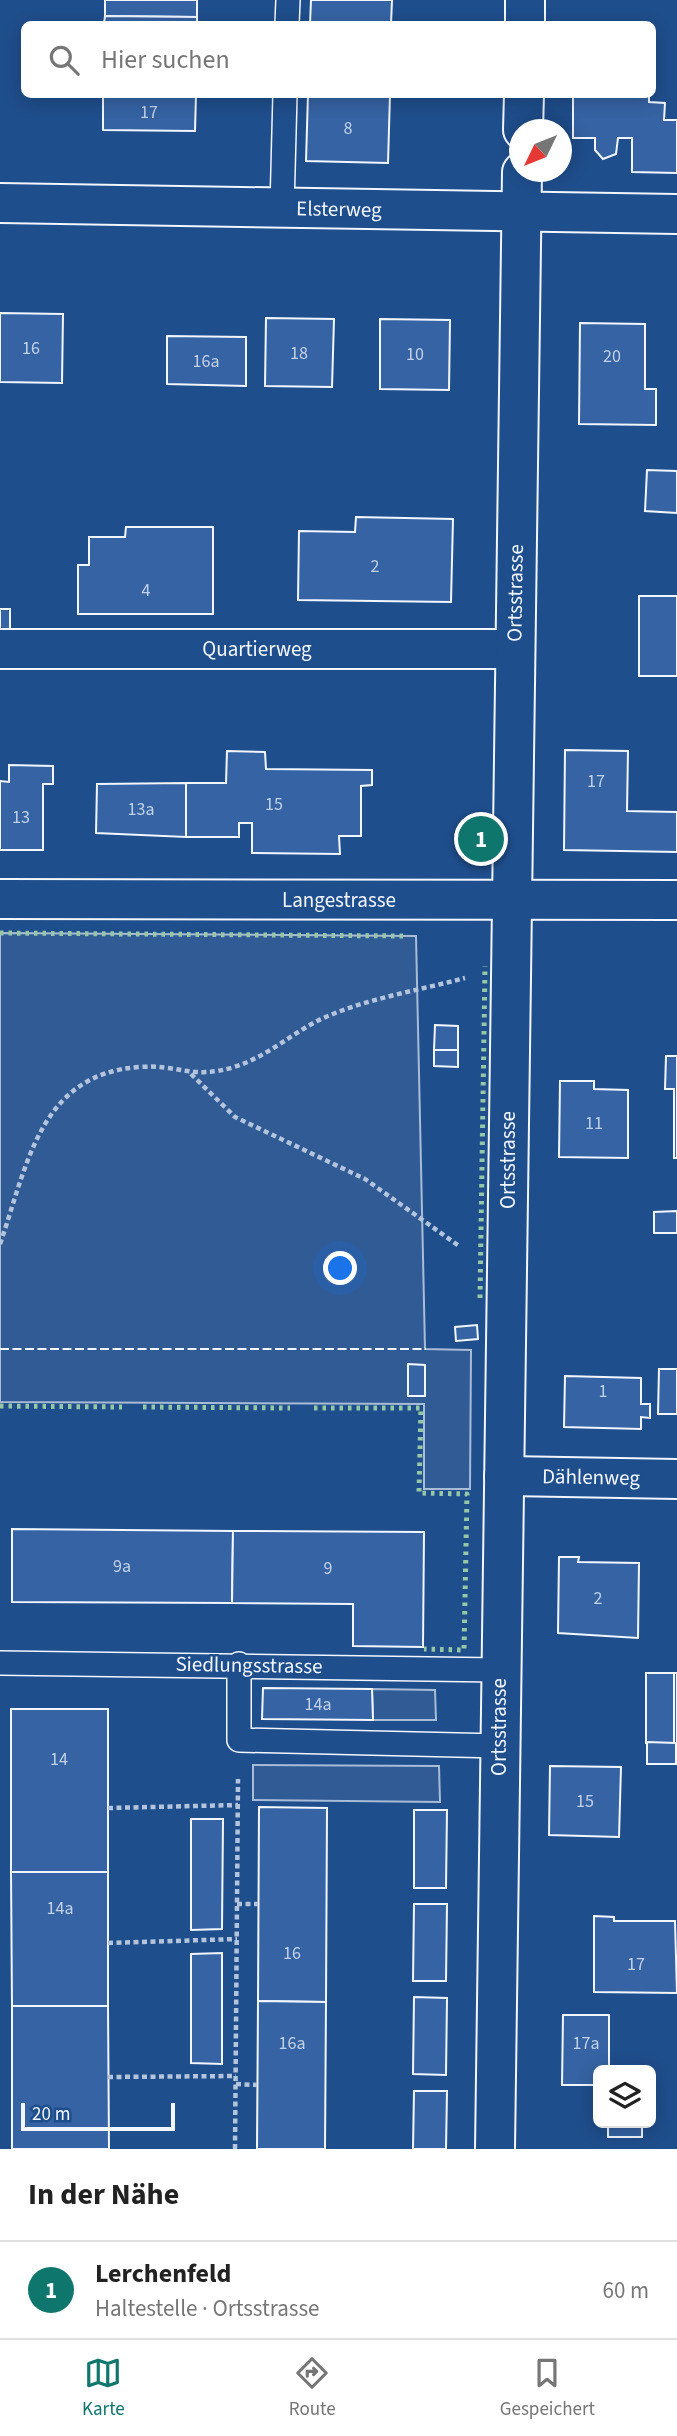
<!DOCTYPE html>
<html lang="de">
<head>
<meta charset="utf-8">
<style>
	:root { --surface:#fff; --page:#f2f2f2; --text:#222; --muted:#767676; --line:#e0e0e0; --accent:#0f766e }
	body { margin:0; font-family:"Source Sans 3",sans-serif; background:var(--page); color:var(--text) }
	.controls { position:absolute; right:21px; bottom:21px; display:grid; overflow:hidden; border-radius:10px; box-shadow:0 4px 18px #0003 }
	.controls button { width:63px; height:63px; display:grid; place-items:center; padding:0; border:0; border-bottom:2px solid var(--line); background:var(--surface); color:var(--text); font:35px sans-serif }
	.compass { position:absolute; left:509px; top:119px; width:63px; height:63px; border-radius:50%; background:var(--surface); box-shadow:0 4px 18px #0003; rotate:227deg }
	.scale { position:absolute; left:21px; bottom:18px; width:154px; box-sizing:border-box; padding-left:7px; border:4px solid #f2f6ff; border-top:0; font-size:19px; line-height:24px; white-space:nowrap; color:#f2f6ff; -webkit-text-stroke:5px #1f4e8c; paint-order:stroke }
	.you { position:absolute; left:341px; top:1269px; width:24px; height:24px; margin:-18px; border:5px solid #fff; border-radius:50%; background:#1a73e8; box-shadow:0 0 0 10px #1a73e833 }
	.badge { display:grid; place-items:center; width:46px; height:46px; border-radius:50%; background:var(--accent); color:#fff; font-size:23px; font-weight:700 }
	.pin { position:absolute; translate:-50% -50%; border:4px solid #fff; box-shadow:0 2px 7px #0006 }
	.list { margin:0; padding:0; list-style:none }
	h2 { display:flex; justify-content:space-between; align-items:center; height:91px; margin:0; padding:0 28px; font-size:30px }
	h2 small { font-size:23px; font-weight:400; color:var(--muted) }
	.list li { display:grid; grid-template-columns:46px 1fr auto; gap:21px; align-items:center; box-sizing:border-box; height:98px; padding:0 28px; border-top:2px solid var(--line) }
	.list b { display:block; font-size:26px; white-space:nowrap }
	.list p { margin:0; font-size:23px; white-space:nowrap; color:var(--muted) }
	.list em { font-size:23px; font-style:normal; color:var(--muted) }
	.icon { flex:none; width:38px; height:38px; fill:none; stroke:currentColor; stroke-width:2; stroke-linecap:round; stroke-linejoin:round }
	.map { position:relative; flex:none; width:677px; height:2149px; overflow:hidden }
	.search { position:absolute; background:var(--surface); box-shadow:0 4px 18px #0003; left:21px; right:21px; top:21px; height:77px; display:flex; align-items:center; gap:18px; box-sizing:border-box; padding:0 24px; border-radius:10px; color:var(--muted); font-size:26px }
	.sheet { height:189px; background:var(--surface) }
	nav { display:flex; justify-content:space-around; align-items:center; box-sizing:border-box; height:98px; border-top:2px solid var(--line); background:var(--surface); font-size:19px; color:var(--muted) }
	nav a { display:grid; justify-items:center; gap:4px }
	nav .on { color:var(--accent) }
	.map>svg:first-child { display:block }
</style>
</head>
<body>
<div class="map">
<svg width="677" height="2149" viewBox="0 0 677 2149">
	<rect width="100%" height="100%" fill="#1f4e8c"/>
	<g fill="#305b95" stroke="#a8bbd7" stroke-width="2">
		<path d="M0 933 416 936 425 1349 471 1350 470 1489H424V1404L0 1402Z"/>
		<path d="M372 1689 435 1690 436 1720H373Z"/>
		<path d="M253 1765 439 1766 440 1802 253 1800Z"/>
	</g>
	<g fill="#3563a3" stroke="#f2f6ff" stroke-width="2">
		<path d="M105 0H197V17L105 16Z"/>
		<path d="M311 0H392L391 24H310Z"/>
		<path d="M105 16 197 17V24H104Z"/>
		<path d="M103 94H196L195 131 103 130Z"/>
		<path d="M308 94H390L388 163 306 161Z"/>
		<path d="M573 94H649V102L665 103 664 120H677V173L632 172V138H618L616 154 603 159 595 150V138H573Z"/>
		<path d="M0 313 63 314 62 383 0 382Z"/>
		<path d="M266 318 334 319 332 387 265 386Z"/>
		<path d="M380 319 450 320 449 390 380 389Z"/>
		<path d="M580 323 645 324V389H656V425L579 424Z"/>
		<path d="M167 336 246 337V386L167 384Z"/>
		<path d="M647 470 677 471V513L645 511Z"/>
		<path d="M356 517 453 519 451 602 298 600 299 531 355 532Z"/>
		<path d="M126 527H213V614H78V565H89V537H125Z"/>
		<rect x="639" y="596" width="38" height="80"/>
		<rect x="0" y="609" width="10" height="22"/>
		<path d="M565 750 628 751 627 811 677 812V852L564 850Z"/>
		<path d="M227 751 265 752 266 769 372 770V785L361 786V836H339L340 854 252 853V823H239V837H186V783H226Z"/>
		<path d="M9 765 53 766V784H43V850H0V781L9 782Z"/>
		<path d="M186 783V837L96 833 97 784Z"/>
		<path d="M435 1025 458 1026V1050H434Z"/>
		<path d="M434 1050H458V1067L434 1066Z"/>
		<path d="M666 1056H677V1158H674V1089H665Z"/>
		<path d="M560 1081H594V1089L628 1090V1158L559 1157Z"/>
		<path d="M677 1211V1233H654V1212Z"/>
		<path d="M477 1325 478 1339 456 1341 455 1327Z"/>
		<path d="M408 1364 425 1365V1396H408Z"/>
		<path d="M659 1369H677V1414H658Z"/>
		<path d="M565 1376 641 1378V1404H650V1418L641 1417V1429L564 1427Z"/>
		<path d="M12 1529 233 1531 232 1603 12 1602Z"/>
		<path d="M233 1531 424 1532 423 1647 353 1646V1604L232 1603Z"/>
		<path d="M559 1557H579L578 1562 639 1563 638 1638 558 1633Z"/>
		<rect x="646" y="1673" width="28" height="70"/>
		<rect x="674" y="1673" width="3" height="70"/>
		<path d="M263 1688 372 1689 373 1720 262 1719Z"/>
		<rect x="11" y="1709" width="97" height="163"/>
		<path d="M647 1742 676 1743V1764H647Z"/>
		<path d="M550 1766 621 1767 619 1837 549 1835Z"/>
		<path d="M259 1807 327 1808 326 2002 258 2001Z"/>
		<path d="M414 1810H447L446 1888H414Z"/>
		<path d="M191 1819H223L222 1929 191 1930Z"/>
		<path d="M11 1872H108V2006H12Z"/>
		<path d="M414 1904H447L446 1981H413Z"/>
		<path d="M594 1916 614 1917V1921H675L677 1993 594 1992Z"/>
		<path d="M222 1953V2064L191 2063V1954Z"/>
		<path d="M414 1997 447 1998 446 2075 413 2074Z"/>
		<path d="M258 2001 326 2002 325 2149H257Z"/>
		<path d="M12 2006H108L109 2149H12Z"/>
		<path d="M563 2015H609V2070H598V2085H562Z"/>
		<path d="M414 2091H447L446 2149H413Z"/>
		<rect x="608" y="2123" width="34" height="14"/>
	</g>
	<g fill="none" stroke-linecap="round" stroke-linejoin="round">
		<g stroke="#f2f6ff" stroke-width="26">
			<g id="service">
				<path d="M287 24 288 0"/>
				<path d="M282 208 285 94"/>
				<path d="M0 1663 498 1670"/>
				<path d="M239 1664V1740L500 1746"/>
			</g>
		</g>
		<g stroke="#f2f6ff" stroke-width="42">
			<g id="minor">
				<path d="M525 24V0"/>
				<path d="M523 130 524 94"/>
				<path d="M0 203 677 214"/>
				<path d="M0 649H515"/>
				<path d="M0 899 677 900"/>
				<path d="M504 1476 677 1479"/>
				<path d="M495 2149C502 1490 511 831 522 172"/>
			</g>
		</g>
		<g stroke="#b3c4dc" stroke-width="4.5" stroke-dasharray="5 3.5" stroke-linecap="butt">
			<path d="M191 1074 235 1117 365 1179 459 1246"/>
			<path d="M0 1244C27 1167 39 1073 140 1067 178 1064 192 1080 234 1067 264 1058 289 1036 317 1021 362 999 417 991 465 978"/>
			<path d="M108 1808 238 1805"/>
			<path d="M237 1904H258"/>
			<path d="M108 1943 237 1939"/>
			<path d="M108 2077 236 2076"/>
			<path d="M236 2084 257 2085"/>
			<path d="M235 2149 238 1779"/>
		</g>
		<use href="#service" stroke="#1f4e8c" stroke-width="23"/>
		<use href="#minor" stroke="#1f4e8c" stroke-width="38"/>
		<g stroke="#97c8a6" stroke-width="5" stroke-dasharray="3.5 5" stroke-linecap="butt">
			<path d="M0 933 405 936"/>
			<path d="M480 1298 485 966"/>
			<path d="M0 1406 122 1407"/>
			<path d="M143 1407 290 1408"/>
			<path d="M314 1408H421L419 1493 467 1494 464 1650 424 1649"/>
		</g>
		<path stroke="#f2f6ff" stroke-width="2" stroke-dasharray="9 3.5" stroke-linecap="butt" d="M0 1349H426"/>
	</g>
	<g text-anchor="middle" stroke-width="5" stroke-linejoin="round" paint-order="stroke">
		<g font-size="18" fill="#c3d1e8">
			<text x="149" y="118">17</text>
			<text x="348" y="134">8</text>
			<text x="31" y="354">16</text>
			<text x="299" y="359">18</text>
			<text x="415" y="360">10</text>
			<text x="612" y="362">20</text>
			<text x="206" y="367">16a</text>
			<text x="375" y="572">2</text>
			<text x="146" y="596">4</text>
			<text x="596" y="787">17</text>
			<text x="274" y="810">15</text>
			<text x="141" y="815">13a</text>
			<text x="21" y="823">13</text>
			<text x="594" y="1129">11</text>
			<text x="603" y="1397">1</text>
			<text x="122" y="1572">9a</text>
			<text x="328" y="1574">9</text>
			<text x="598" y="1604">2</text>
			<text x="318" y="1710">14a</text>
			<text x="59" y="1765">14</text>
			<text x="585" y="1807">15</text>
			<text x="60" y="1914">14a</text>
			<text x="292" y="1959">16</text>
			<text x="636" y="1970">17</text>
			<text x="292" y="2049">16a</text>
			<text x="586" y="2049">17a</text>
		</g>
		<g font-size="21" fill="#f2f6ff" stroke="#1f4e8c">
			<text transform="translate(339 209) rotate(1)" y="7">Elsterweg</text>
			<text transform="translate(515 593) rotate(-89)" y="7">Ortsstrasse</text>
			<text x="257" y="656">Quartierweg</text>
			<text x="339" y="907">Langestrasse</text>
			<text transform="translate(508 1160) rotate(-90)" y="7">Ortsstrasse</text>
			<text transform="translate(591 1477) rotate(1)" y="7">Dählenweg</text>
			<text transform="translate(249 1665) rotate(1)" y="7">Siedlungsstrasse</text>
			<text transform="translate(499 1727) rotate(-90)" y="7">Ortsstrasse</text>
		</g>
	</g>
</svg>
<div class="controls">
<button><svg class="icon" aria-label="layers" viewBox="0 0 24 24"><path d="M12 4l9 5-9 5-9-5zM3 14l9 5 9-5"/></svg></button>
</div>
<svg class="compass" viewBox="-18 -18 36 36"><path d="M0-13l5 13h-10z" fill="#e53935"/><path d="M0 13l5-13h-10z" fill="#767676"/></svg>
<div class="scale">20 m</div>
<div class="you"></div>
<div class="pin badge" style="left:481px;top:839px">1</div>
<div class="search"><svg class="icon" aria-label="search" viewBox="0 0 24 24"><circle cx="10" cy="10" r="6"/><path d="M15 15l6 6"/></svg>Hier suchen</div>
</div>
<section class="sheet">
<h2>In der Nähe<small></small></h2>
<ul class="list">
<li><span class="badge">1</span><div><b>Lerchenfeld</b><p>Haltestelle · Ortsstrasse</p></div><em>60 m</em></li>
</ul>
</section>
<nav>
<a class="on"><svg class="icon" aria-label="map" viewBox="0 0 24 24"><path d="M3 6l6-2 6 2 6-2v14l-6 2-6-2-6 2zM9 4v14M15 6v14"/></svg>Karte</a>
<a><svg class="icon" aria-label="directions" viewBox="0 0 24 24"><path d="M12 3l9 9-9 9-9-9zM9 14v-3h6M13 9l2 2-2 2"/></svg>Route</a>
<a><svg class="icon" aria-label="saved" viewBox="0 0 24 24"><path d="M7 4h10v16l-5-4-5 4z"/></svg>Gespeichert</a>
</nav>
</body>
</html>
